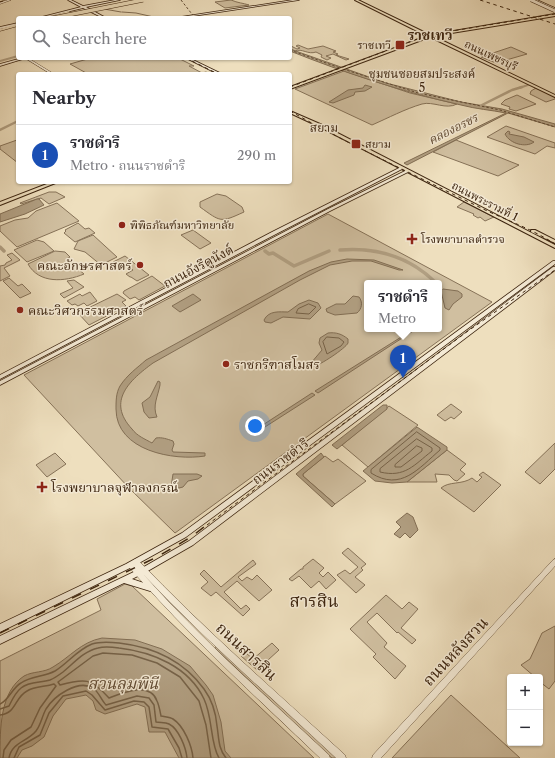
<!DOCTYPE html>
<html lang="en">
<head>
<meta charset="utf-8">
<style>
	:root { --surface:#fff; --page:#f7f7f7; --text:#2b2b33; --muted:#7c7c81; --line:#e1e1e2; --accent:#0f766e }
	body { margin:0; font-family:"Libre Caslon Text","Noto Serif Thai",serif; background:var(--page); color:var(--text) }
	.controls { position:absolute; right:12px; bottom:12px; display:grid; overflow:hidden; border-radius:4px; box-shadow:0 1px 3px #0004 }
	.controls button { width:36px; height:36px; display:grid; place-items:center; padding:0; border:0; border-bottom:1px solid var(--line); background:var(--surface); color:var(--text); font:20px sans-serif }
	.you { position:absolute; left:255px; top:426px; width:14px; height:14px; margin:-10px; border:3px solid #fff; border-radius:50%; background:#1a73e8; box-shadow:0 0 0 6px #1a73e833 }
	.badge { display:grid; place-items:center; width:26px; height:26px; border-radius:50%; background:var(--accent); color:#fff; font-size:13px; font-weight:700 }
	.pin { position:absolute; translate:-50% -33px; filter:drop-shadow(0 1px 2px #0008) }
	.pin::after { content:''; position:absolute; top:21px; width:14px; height:12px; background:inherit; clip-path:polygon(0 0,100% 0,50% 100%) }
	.popup { position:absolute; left:364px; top:280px; width:78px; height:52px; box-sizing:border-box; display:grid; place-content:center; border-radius:4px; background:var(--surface); filter:drop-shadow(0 1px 3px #0005); font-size:13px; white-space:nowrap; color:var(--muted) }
	.popup b { font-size:15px; color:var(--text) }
	.popup::after { content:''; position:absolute; left:50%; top:100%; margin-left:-8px; border:8px solid transparent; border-top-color:var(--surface) }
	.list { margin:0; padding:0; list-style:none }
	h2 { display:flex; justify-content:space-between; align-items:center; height:52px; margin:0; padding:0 16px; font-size:17px }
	h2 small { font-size:13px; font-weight:400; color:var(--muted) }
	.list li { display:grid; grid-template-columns:26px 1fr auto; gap:12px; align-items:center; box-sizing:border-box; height:60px; padding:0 16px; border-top:1px solid var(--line) }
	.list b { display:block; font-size:15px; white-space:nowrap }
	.list p { margin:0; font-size:13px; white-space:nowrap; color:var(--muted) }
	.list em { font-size:13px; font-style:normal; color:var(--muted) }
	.icon { flex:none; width:22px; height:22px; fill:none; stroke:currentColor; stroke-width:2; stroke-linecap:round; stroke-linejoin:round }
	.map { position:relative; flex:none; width:555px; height:758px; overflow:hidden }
	.search { position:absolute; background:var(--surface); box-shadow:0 1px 3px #0004; left:16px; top:16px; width:276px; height:44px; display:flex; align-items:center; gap:10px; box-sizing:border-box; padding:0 14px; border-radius:4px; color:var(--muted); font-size:15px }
	.panel { position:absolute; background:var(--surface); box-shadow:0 1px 3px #0004; left:16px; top:72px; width:276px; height:112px; border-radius:4px }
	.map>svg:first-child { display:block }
</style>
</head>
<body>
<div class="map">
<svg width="555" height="758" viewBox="0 0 555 758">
	<rect width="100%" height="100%" fill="#eedfbe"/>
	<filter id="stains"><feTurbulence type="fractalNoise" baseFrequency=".005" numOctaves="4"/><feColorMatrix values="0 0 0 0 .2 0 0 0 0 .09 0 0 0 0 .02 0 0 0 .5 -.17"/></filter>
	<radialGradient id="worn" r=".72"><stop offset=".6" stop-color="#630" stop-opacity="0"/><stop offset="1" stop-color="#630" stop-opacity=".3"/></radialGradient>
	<g fill="#d0bfa0" stroke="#867258" fill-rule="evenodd">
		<path d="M231 0C238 3 243 3 249 5L225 8 215 2Z"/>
		<path d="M298 45 308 49 323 46 336 51 333 52 338 54 336 55 349 59 346 60 333 54 326 56 331 58 327 60 321 57 322 55 316 52C308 55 302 48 295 51L290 49 291 46 297 49 300 48 296 46Z"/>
		<path d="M511 47 527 54 496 63 481 57Z"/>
		<path d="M91 58H178L194 66H189L202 73 206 72 210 74H88L70 64Z"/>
		<path d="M344 71 410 93 457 104C446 110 433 101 422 104 405 109 388 118 372 125L295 89Z"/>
		<path d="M536 88 555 97V99L546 102 530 94 531 91Z"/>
		<path d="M517 95 536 104 516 111 509 109 510 107 501 104 505 100Z"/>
		<path d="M506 126 555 143V148L547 146 535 154 487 137Z"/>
		<path d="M17 140 18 141V163L0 149V146Z"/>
		<path d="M456 140 519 165 498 176 433 152Z"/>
		<path d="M49 192H56L65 197 49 204 41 198 21 204 20 203Z"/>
		<path d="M217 194 226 196 242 207 244 212C220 223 221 222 200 207V202Z"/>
		<path d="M464 202 494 217 485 221 480 217 478 218 473 215 474 214 457 207Z"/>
		<path d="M57 203 79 221 17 247 0 231V226L15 220 28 218 36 211Z"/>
		<path d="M328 214 492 302 175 533 129 488 24 375ZM367 283H439V329H367Z"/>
		<path d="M78 223 85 229 89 228 95 233 75 242 64 233 66 231 65 230Z"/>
		<path d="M193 230 211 243 200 249 181 235Z"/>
		<path d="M93 235 117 257 101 265 85 252 74 249 78 241Z"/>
		<path d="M37 240 44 242 54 251 27 262 14 250Z"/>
		<path d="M55 251 65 252 70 257 66 259 84 274C65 282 39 284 28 264Z"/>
		<path d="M12 253 20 260 4 268 10 276 0 281V266L5 265 6 263 12 260 7 255Z"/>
		<path d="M125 256 149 275 137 281 131 277H130L126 274 133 270 127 266 120 270 113 262Z"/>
		<path d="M152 276 165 286 139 300 135 297 130 299 123 293 124 291Z"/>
		<path d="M9 278 18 286 22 284 31 293 20 298 3 281Z"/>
		<path d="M74 280 84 287 64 298 60 294 73 288 67 281Z"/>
		<path d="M90 292 97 301 87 306 84 303 78 306 75 304 72 305 67 301 80 294 82 296Z"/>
		<path d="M117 294 126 300 122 302 126 306 89 325 78 313Z"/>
		<path d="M451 404 462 412 454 419 451 417 445 421 437 415Z"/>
		<path d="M389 406 418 425 368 467 342 445Z"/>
		<path d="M555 443V469L540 484 525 472Z"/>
		<path d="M447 450 466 464 460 470 465 474 457 481 454 480 449 475 435 474 437 482H407Z"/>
		<path d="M55 453 66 464 47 477 36 465Z"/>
		<path d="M325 456 333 462 338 459 366 481 335 504 303 476V474Z"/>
		<path d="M483 472 501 485 474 512 441 488C449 481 462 485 472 478L477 482 482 477 479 475Z"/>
		<path d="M348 548 366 564 361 568 363 570 355 577 365 585 356 593 337 575 345 570 350 574 358 567 342 553Z"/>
		<path d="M313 559 324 568 319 573 323 577 328 572 336 580 326 589 319 581 311 588 299 576 292 581 289 579 301 569H303V567Z"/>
		<path d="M253 560 256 564 238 577 242 581 247 577 252 580 257 575 272 590 259 601 237 581 224 592 241 609 246 605 250 609 243 616 216 592 211 596 201 588 208 582 200 574 204 570 221 587Z"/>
		<path d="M125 584 132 586 314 758H0V661L101 610 97 599Z"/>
		<path d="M386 595 402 609 409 602 418 609 401 628 416 640 412 644 398 632 397 633 377 613 367 622 387 643 384 647 406 666 395 679 373 657 376 654 350 629Z"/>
		<path d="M555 626V681L549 689 540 682V677H535L521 665 530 659 542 633Z"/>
		<path d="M272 643 279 650 257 670 241 656 246 653 253 659Z"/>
		<path d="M216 646 337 758H332L316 744 215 648Z"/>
		<path d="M451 695 520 758H392Z"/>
	</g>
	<g fill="#b19f82" stroke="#826e54">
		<path d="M290 49 386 83 461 102 502 109 555 124V127L508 113 407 165 404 163 506 113C491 110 476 109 461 105 403 92 345 73 290 51Z"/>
		<path d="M365 85 372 87 365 91 355 92 354 95 333 103 329 102 348 90 363 88Z"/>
		<path d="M508 131 510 132 509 134 524 137 534 142C526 148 510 144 505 134Z"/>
		<path d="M37 199H39L44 205 25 214 0 222V214Z"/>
		<path d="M347 259 374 260 403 270H399L371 261H352L330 265 300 280 153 363C130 380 106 401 132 429 137 436 145 439 152 443L156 438C162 437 167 439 173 441L174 444 172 450 173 452 205 453V456C174 461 116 451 116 409 116 401 116 393 120 386 127 375 137 368 146 360L309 271 331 262Z"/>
		<path d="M443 289 458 291 462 294V297L453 304 449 310 445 308 441 291Z"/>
		<path d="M193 294 201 300 180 312 172 306Z"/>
		<path d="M353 296 359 297C363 302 362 309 357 313L335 315 327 312 326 309 336 304H345Z"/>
		<path d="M309 300 318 303 321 308 310 319 283 317 271 323 265 322 264 320C269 310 280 312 288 312L299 304Z"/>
		<path d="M414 329H416L318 393 315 391Z"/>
		<path d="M328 333C336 332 342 334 348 339V343C346 348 319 366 314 366L311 363 322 350 319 343 320 338Z"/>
		<path d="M158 381 160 382V385C158 396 152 406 157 417L149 418 144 412 142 403 150 397Z"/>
		<path d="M312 393 315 395 254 434 252 432Z"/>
		<path d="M383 405H387V409L337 449 332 445Z"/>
		<path d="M417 427 447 447V450L407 482 392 483 375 481 363 471Z"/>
		<path d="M321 453 324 457 303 474V476L335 504 332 507 296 474Z"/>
		<path d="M173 474H197L202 476 198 479 188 481 183 487 175 489 171 487Z"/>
		<path d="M407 513 413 517 418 530 410 538 405 533 400 538 394 534 401 527 396 522Z"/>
		<path d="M102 638 135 640 162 649 190 666 206 685 213 695 221 722 225 751 231 758H179L165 732H149L145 707 137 704 105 714 96 710 93 701 86 695 66 699 53 716 44 737 32 746 22 750 17 758H0C0 728 0 692 24 676 33 671 44 673 53 667 70 657 81 642 102 638Z"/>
	</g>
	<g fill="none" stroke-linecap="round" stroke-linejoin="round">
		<g stroke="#766248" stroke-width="1">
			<path d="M309 304 316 307 309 314 296 313 298 309Z"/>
			<path d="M327 337 339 338 344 342 341 346 327 354 323 342Z"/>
			<path d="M417 432 440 448V450C419 468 401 492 371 473V470Z"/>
			<path d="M417 439 432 448V451C414 465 405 478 380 472V469Z"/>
			<path d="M417 446 422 448V451L401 467H395V465Z"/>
		</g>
		<g stroke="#766248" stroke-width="1.5">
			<path d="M0 704C9 700 12 688 21 683 31 676 44 677 55 671 68 663 77 650 92 644 101 641 110 642 119 643 154 647 183 660 204 689 212 700 216 714 217 726 219 738 218 748 226 758"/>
			<path d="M0 709 9 706C12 700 15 693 21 688 29 681 40 683 50 680 55 678 59 675 63 672 74 663 84 651 98 648 105 646 112 647 119 648 153 652 189 667 204 699 213 718 210 743 219 758"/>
			<path d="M0 715C17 713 14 698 27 691 35 686 45 687 54 684L56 686 40 708 31 727 11 740 4 750 3 758"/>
			<path d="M9 758C12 742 27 742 36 731 41 725 42 716 46 709 54 696 78 679 93 688 99 692 101 700 106 705L137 696 149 698 154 705 156 722C160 723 165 722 169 724 179 729 186 748 187 758"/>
			<path d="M14 758 19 747 40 735 49 713 63 696 86 691 92 695 105 710 134 701 144 702 149 707 152 727 168 729 179 748 182 758"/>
			<path d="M193 758C192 746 184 726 173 719 170 717 165 717 161 716 160 711 159 705 157 701 150 681 122 693 109 698 91 678 85 678 60 685L58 682 93 656 103 653 132 655 157 663 180 677 199 701 206 725 211 758"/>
		</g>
		<g stroke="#826e54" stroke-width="1">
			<path d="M104 9 121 12"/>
			<path d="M122 12 136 13 158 18"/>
		</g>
		<g stroke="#b19f82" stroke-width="2">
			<path d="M0 61 18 56"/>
			<path d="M519 88 528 85"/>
		</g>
		<g stroke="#b19f82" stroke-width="2.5">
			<path d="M478 107 512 90 522 87"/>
			<path d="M0 130 18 121"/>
		</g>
		<g stroke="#b19f82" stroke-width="3.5">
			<path d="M0 247 4 251"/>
			<path d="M340 250C377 247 410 257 436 283"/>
			<path d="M265 251 269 254 273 253 294 266 329 251"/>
			<path d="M439 287 441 290"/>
		</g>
		<g stroke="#5f4932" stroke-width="1" stroke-dasharray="2.5 2" stroke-linecap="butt">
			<path d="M181 0 195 18"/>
			<path d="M290 50 340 68"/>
			<path d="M343 69 418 93 500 110 555 127"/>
		</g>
		<g stroke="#68533b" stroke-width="1">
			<g id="tertiary">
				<path d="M8 0H11L0 4V2Z"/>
				<path d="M25 58H28L54 74H51Z"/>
				<path d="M136 559 138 560C204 629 275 691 345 755L346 758H336C271 697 204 639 143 574 201 639 266 696 329 755L330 758H320C255 696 188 635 129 567L128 565 129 563 131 562 133 563 134 560Z"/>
				<path d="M555 559V566L381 758H372L373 755 553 560Z"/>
			</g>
		</g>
		<g stroke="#3c240f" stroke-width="1.5">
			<g id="secondary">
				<path d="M68 0H71L83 6 115 0H120L86 7 106 18H103L83 8 42 18H38L81 7Z"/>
				<path d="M293 0H299L180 18H174Z"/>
				<path d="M534 0H537L555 8V10Z"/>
				<path d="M18 23V25L0 29V27Z"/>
				<path d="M22 58H26L0 66V64Z"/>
				<path d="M186 58H189L222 74H218Z"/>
				<path d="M401 167 404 168 276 234 0 379V375L272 232Z"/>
				<path d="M407 170 410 171 330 211 0 385V381L328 209Z"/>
				<path d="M553 261H555V264L186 537 130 568 0 632V624L126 564 182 533Z"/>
				<path d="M553 267H555V270L193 545 146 572 132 579 153 586 154 588 153 590 150 591 124 583 0 644V636L142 568 189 541Z"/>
			</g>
		</g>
		<g stroke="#3c240f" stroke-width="2">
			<g id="primary">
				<path d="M355 0H358L430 35 555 14V16L433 36 555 95V97L430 37 290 89V87L427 36Z"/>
				<path d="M290 111 320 124 555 245V248L318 126 290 113Z"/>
				<path d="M52 182H58L0 205V202Z"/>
				<path d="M531 230H535L555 240V243L531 232Z"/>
			</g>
		</g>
		<g stroke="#3c240f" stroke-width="1">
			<g id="motorway">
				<path d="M69 11 70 13 49 18H43Z"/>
				<path d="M18 24V26L0 31V29Z"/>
			</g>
		</g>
		<use href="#tertiary" fill="#f4ead5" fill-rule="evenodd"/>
		<use href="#secondary" fill="#f4ead5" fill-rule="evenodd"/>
		<use href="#primary" fill="#eedfbe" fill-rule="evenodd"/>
		<use href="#motorway" fill="#eedfbe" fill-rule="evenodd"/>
		<g stroke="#3c240f" stroke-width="1" stroke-dasharray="3.5 3.5" stroke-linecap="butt">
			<path d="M480 0 555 24"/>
			<path d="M0 2 7 0"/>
			<path d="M186 58 218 74"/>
			<path d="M290 87 428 35 555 14"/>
			<path d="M290 111C352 146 417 176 481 208 506 220 532 229 555 244"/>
			<path d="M207 525 468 331 555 270"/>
		</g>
		<path stroke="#3c240f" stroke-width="1.5" stroke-dasharray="10 10" stroke-linecap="butt" d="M0 633 157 557 191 537 208 524"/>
		<g stroke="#3c240f" stroke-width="4" stroke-linecap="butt">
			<path id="secondary-bridge" d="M531 0 555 11"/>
		</g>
		<g stroke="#3c240f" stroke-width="4.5" stroke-linecap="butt">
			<path id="motorway-bridge" d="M53 18 143 0"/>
		</g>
		<use href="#secondary-bridge" stroke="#f4ead5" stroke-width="3"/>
		<use href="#motorway-bridge" stroke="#eedfbe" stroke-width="3.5"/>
	</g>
	<g fill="#8f2418" stroke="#f4ead5" stroke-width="1.5">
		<rect x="395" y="40" width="10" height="10" rx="2"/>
		<rect x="351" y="139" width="10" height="10" rx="2"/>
		<circle cx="122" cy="225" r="4"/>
		<path d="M410 233h4v4h4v4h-4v4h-4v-4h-4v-4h4z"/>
		<circle cx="140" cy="265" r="4"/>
		<circle cx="20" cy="310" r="4"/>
		<circle cx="226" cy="364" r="4"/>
		<path d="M40 481h4v4h4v4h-4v4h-4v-4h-4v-4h4z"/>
	</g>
	<g text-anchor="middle" stroke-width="3" stroke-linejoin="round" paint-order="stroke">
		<g font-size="11" fill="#3c240f" stroke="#f4ead5" text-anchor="start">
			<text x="391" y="49" text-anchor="end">ราชเทวี</text>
			<text x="365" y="148">สยาม</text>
			<text x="130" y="229">พิพิธภัณฑ์มหาวิทยาลัย</text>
			<text x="421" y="243">โรงพยาบาลตำรวจ</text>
		</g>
		<g font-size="11" fill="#3c240f" stroke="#f4ead5">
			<text transform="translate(491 55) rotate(25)" y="4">ถนนเพชรบุรี</text>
			<text transform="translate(485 201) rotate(27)" y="4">ถนนพระรามที่ 1</text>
		</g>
		<g font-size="12" fill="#3c240f" stroke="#f4ead5">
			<text x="422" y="78">ชุมชนซอยสมประสงค์<tspan x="422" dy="14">5</tspan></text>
			<text x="324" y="132">สยาม</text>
		</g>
		<g font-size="12" font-style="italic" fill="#5f4932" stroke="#f4ead5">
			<text transform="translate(453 129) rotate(-27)" y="4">คลองอรชร</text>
		</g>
		<g font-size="13" fill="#3c240f" stroke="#f4ead5" text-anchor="start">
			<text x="132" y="270" text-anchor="end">คณะอักษรศาสตร์</text>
			<text x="28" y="315">คณะวิศวกรรมศาสตร์</text>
			<text x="234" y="369">ราชกรีฑาสโมสร</text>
			<text x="51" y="492">โรงพยาบาลจุฬาลงกรณ์</text>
		</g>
		<g font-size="13" fill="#3c240f" stroke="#f4ead5">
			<text transform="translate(198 266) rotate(-28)" y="5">ถนนอังรีดูนังต์</text>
			<text transform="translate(280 461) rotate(-37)" y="5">ถนนราชดำริ</text>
		</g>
		<g font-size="14" font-weight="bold" fill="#3c240f" stroke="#f4ead5">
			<text x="430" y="40">ราชเทวี</text>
		</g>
		<g font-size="16" fill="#3c240f" stroke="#f4ead5">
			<text transform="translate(247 651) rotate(43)" y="6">ถนนสารสิน</text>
			<text transform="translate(455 651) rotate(-47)" y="6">ถนนหลังสวน</text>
		</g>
		<g font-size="16" font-style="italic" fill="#614b33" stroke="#f4ead5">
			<text x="123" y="689">สวนลุมพินี</text>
		</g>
		<g font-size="17" fill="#3c240f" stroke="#f4ead5">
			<text x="314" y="607">สารสิน</text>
		</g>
	</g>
	<rect width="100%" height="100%" filter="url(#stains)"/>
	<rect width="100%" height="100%" fill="url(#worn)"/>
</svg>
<div class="controls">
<button>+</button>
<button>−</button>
</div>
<div class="you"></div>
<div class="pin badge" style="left:403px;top:378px;background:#1a4fb4">1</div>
<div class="popup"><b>ราชดำริ</b>Metro</div>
<div class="search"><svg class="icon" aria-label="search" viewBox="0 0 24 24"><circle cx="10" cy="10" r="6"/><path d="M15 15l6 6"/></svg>Search here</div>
<section class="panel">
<h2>Nearby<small></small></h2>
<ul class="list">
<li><span class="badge" style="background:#1a4fb4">1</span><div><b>ราชดำริ</b><p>Metro · ถนนราชดำริ</p></div><em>290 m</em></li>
</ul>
</section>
</div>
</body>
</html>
